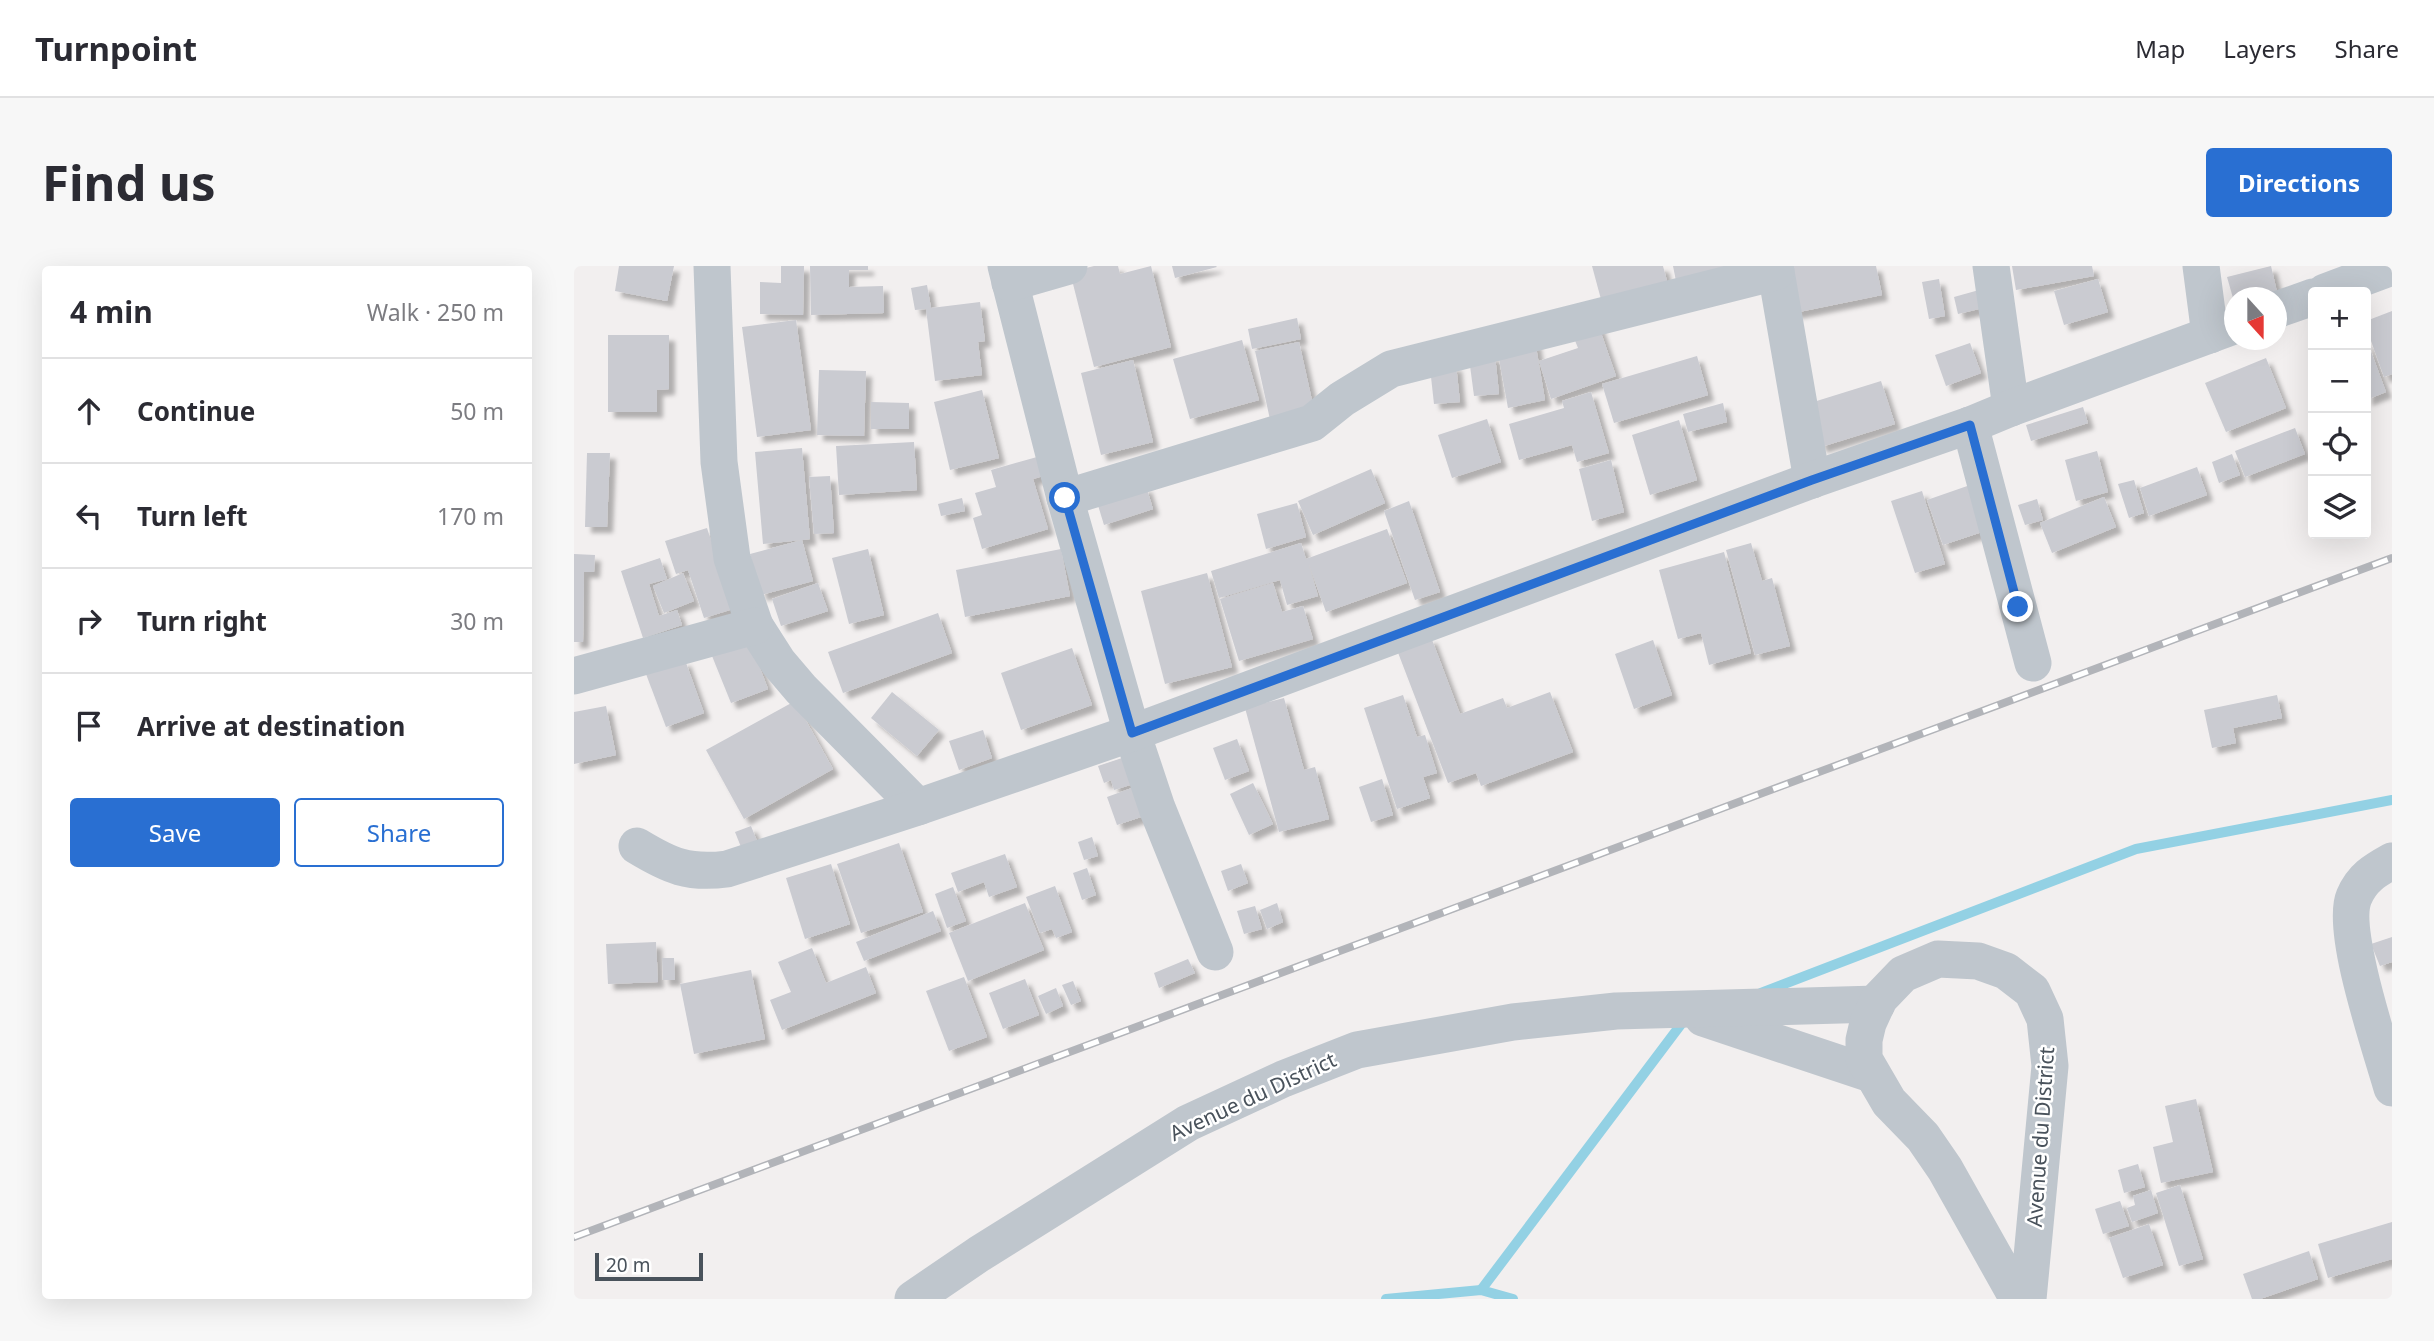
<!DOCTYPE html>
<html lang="en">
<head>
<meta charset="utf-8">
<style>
	:root { --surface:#fff; --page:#f7f7f7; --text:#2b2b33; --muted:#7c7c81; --line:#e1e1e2; --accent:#296fd2 }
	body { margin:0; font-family:"Noto Sans",sans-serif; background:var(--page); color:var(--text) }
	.controls { position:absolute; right:21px; top:21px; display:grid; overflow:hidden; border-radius:7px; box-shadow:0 7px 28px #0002 }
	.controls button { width:63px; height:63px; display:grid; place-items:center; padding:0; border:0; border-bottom:2px solid var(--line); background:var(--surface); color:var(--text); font:35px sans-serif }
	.compass { position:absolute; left:1650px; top:21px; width:63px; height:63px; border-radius:50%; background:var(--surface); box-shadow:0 7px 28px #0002; rotate:159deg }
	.scale { position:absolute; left:21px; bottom:18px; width:108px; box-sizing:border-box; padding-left:7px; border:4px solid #49525b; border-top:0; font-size:19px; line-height:24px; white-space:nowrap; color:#49525b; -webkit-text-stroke:5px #fff; paint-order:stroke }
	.stop { position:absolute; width:21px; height:21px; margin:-16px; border:5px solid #296fd2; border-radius:50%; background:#fff }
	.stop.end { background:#296fd2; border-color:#fff; box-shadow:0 2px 7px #0008 }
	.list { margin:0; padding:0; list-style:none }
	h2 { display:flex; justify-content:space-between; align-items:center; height:91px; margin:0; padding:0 28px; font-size:30px }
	h2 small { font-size:23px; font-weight:400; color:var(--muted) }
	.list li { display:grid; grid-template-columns:46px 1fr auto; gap:21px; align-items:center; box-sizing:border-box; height:105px; padding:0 28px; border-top:2px solid var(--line) }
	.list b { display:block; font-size:26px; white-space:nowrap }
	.list em { font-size:23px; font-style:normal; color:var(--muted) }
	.actions { display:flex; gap:14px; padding:21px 28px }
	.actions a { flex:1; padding:16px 0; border:2px solid var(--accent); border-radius:7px; text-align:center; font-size:24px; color:var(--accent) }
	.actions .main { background:var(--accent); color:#fff }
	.icon { flex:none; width:38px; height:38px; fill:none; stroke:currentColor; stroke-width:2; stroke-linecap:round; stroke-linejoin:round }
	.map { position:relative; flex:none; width:1818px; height:1033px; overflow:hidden; border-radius:7px }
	header { display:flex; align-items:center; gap:42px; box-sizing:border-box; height:98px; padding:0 35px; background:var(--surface); border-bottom:2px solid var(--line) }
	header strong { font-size:33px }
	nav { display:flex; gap:38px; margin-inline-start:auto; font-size:24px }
	.intro { display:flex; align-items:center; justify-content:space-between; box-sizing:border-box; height:168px; padding:0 42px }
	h1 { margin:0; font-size:49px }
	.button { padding:18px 32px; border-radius:7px; background:var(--accent); color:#fff; font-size:24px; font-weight:700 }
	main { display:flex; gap:42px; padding:0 42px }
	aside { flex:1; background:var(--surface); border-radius:7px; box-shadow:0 7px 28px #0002 }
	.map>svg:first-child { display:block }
</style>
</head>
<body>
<header>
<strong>Turnpoint</strong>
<nav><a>Map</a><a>Layers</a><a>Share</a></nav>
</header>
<div class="intro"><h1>Find us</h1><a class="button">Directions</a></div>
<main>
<aside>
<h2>4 min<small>Walk · 250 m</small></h2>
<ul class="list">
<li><svg class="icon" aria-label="ahead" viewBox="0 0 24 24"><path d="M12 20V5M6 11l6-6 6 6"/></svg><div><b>Continue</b></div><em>50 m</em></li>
<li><svg class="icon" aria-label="left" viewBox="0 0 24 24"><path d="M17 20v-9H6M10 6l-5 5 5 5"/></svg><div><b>Turn left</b></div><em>170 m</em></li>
<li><svg class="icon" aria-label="right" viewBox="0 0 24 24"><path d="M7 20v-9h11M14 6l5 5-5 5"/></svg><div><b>Turn right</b></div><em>30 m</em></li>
<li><svg class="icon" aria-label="arrive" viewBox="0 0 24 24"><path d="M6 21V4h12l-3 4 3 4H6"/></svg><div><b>Arrive at destination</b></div></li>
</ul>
<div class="actions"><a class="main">Save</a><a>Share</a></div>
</aside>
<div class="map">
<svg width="1818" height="1033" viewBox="0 0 1818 1033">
	<defs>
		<filter id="shadow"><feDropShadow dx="6" dy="6" stdDeviation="2" flood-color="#0004"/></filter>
	</defs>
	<rect width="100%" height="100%" fill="#f2efef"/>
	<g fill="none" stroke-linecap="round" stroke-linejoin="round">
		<g stroke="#93d1e4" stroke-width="10">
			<path d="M1187 727 1562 583 1818 534"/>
			<path d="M907 1024 1108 757 1113 755"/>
			<path d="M812 1033 907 1024 939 1033"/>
		</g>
	</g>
	<g fill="#cacbd1" filter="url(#shadow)">
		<path d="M45 0H100L93 35 41 25Z"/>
		<path d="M207 0H230L229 49 186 48V16L207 17Z"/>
		<path d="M236 0H294V4H275V21L309 20 310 47 237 49Z"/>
		<path d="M520 0H544L546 8 577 0 597 81 520 101 496 6Z"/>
		<path d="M598 0H642L643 1 601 12Z"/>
		<path d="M1018 0H1089L1094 19 1028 37Z"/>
		<path d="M1099 0H1180L1103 20Z"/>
		<path d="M1210 0H1302L1308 29 1220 47Z"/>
		<path d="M1438 0H1518L1520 10 1442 24Z"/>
		<path d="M1697 0 1703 26 1682 32H1659L1653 11Z"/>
		<path d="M1365 13 1371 50 1355 53 1348 16Z"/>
		<path d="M1524 13 1534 46 1490 59 1480 25Z"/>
		<path d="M353 19 357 42 406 36 411 75 404 76 408 109 361 115 352 43 341 44 337 22Z"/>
		<path d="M1405 24 1409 42 1384 48 1380 31Z"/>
		<path d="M1818 45V108L1810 111 1792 61V55Z"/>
		<path d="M723 52 727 73 678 83 674 63Z"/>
		<path d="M222 54 237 164 183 171 168 61Z"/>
		<path d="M1024 58 1042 110 977 133 965 95 1004 82 998 67Z"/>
		<path d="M34 69H95V123L83 124V146H34Z"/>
		<path d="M1792 72 1812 126 1792 134Z"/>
		<path d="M668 74 685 134 616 153 599 93Z"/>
		<path d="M961 75 971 134 934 142 923 82Z"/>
		<path d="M725 76 741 148 697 158 681 85Z"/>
		<path d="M1396 77 1407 107 1372 120 1361 89Z"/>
		<path d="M921 89 925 128 900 130 895 92Z"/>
		<path d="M1123 90 1134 129 1040 157 1028 118Z"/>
		<path d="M1692 92 1712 142 1652 166 1631 117Z"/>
		<path d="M559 94 579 176 527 189 507 107Z"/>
		<path d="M882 99 886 136 860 138 856 102Z"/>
		<path d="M245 104 292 105 290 170 243 169Z"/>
		<path d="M1307 115 1321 158 1247 181 1233 138Z"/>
		<path d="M408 124 425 192 376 204 360 136Z"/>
		<path d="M1017 126 1035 187 1003 196 998 179 945 194 935 158 990 142 988 135Z"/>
		<path d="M297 136 335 137V163H297Z"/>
		<path d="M1149 137 1153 156 1114 166 1109 148Z"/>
		<path d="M1509 141 1514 157 1457 175 1452 159Z"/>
		<path d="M913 153 927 196 878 212 864 169Z"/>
		<path d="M1105 154 1123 214 1076 229 1058 169Z"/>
		<path d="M1721 162 1731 188 1671 211 1661 185Z"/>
		<path d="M340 176 343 224 265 229 262 180Z"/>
		<path d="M228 182 236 273 228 274 239 315 187 329 176 288 228 274 189 278 181 186Z"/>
		<path d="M1523 185 1534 226 1502 235 1491 194Z"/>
		<path d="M13 187H36L33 261H11Z"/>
		<path d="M1658 188 1666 209 1645 217 1638 196Z"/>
		<path d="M463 191 469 210 459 213 474 263 408 283 399 252 408 249 401 227 422 221 417 204Z"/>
		<path d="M1037 194 1050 246 1018 255 1005 203Z"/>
		<path d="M1623 201 1633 229 1575 250 1566 222Z"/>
		<path d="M797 203 811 237 739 269 724 235Z"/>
		<path d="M256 210 260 267 240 268 235 211Z"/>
		<path d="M1560 214 1570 247 1555 252 1544 218Z"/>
		<path d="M1399 218 1414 264 1369 279 1353 234Z"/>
		<path d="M572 220 579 243 530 259 523 236Z"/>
		<path d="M1348 225 1371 298 1341 307 1317 235Z"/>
		<path d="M1530 231 1542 261 1478 287 1466 257Z"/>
		<path d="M388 232 391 245 367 250 364 238Z"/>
		<path d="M1463 233 1469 254 1451 259 1444 239Z"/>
		<path d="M835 235 866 326 841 334 810 245Z"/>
		<path d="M723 237 732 271 692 283 683 248Z"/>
		<path d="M133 262 159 343 130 352 114 304 102 308 91 275Z"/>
		<path d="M813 263 833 317 752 346 734 296 744 330 713 339 706 314 645 332 637 305 727 277 732 293Z"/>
		<path d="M1177 277 1188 315 1198 312 1216 380 1181 389 1152 284Z"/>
		<path d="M294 283 310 349 275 358 258 292Z"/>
		<path d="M487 283 496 330 391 351 382 304Z"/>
		<path d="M1150 286 1177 387 1135 399 1127 367 1104 373 1085 304Z"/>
		<path d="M0 288 21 289 20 306H10L9 376H0Z"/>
		<path d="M86 292 93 313 75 318 85 350 103 344 108 359 69 372 47 305Z"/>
		<path d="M109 307 120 335 90 347 79 320Z"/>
		<path d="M633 307 658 401 591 418 567 325Z"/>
		<path d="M244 317 254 345 207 360 198 333Z"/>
		<path d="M699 317 708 346 729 340 739 373 665 395 646 333Z"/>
		<path d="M364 347 378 387 269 427 254 386Z"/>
		<path d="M174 371 194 423 157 437 136 385Z"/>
		<path d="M857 371 886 448 929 432 933 442 976 426 999 486 907 520 902 507 874 517 823 384Z"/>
		<path d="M1079 374 1098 429 1060 443 1041 388Z"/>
		<path d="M498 382 518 439 447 464 427 407Z"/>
		<path d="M111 394 130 447 92 461 72 408Z"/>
		<path d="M318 426 365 464 343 490 297 452Z"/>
		<path d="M829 429 843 471 851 469 863 507 849 511 856 532 823 543 790 442Z"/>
		<path d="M1703 429 1708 452 1659 462 1662 477 1638 482 1630 444Z"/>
		<path d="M710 432 730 504 741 501 755 553 705 566 671 442Z"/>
		<path d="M221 435 259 503 170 553 132 484Z"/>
		<path d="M32 440 42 489 0 498V446Z"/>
		<path d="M409 464 418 492 385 504 375 475Z"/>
		<path d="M663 473 675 505 651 514 639 482Z"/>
		<path d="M548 492 556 519 540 524 537 514 530 517 524 500Z"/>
		<path d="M808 513 819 549 797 556 785 521Z"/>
		<path d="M679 517 699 558 675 569 656 528Z"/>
		<path d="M566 519 576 548 543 559 533 531Z"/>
		<path d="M177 560 183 575 167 581 161 566Z"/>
		<path d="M518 571 524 590 510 594 504 576Z"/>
		<path d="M325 577 349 646 287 667 263 598Z"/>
		<path d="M431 588 443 621 415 631 410 616 384 626 377 607Z"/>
		<path d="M257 598 276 658 231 673 212 612Z"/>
		<path d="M667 598 674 617 654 625 647 605Z"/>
		<path d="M513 602 522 629 508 634 499 607Z"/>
		<path d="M481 620 498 666 482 672 478 663 466 667 452 631Z"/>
		<path d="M379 621 392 655 373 662 361 628Z"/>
		<path d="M451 637 470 684 394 715 375 667Z"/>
		<path d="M703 637 709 656 693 663 686 644Z"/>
		<path d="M681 640 688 663 670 668 663 645Z"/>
		<path d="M359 645 367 665 290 695 282 676Z"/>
		<path d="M1818 671V696L1806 700 1797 678Z"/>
		<path d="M82 676 84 716 34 718 32 678Z"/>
		<path d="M238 682 252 717 292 701 302 727 208 764 196 734 217 726 204 696Z"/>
		<path d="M88 692H100L101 714H89Z"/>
		<path d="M614 693 621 707 585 722 580 707Z"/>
		<path d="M177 704 191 773 120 788 106 718Z"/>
		<path d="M390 711 413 771 375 785 352 725Z"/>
		<path d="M451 713 465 749 429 763 415 727Z"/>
		<path d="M499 715 507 735 497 739 488 719Z"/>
		<path d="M482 722 489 740 472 748 464 730Z"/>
		<path d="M1622 833 1639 906 1587 917 1579 881 1599 876 1591 840Z"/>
		<path d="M1564 898 1571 921 1550 927 1544 904Z"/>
		<path d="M1606 919 1629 993 1605 1000 1582 927Z"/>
		<path d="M1577 924 1584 947 1558 956 1553 942 1561 939 1559 930Z"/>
		<path d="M1546 935 1555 960 1529 968 1521 943Z"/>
		<path d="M1818 956V993L1754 1012 1744 978Z"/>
		<path d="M1575 958 1589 999 1549 1012 1535 972Z"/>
		<path d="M1735 985 1744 1013 1686 1033H1678L1669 1008Z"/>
	</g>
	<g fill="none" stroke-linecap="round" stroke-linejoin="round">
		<g stroke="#bfc6cd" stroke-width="37">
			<path d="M138 0 145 196 158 292 181 360 204 396 227 423 344 541"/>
			<path d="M432 0 491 232 558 467 583 542 641 686"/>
			<path d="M1201 0 1238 214"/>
			<path d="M1417 0 1437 142"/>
			<path d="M1627 0 1636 69"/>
			<path d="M436 17 495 0"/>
			<path d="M1751 26 1818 1"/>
			<path d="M1702 44 1739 31"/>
			<path d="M1396 159 1459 397"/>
			<path d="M491 232 738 157 768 133 817 103 1202 6"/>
			<path d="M0 410 181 360"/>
			<path d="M63 580C96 600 114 608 153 603L344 541 558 467 1238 214 1396 159 1437 142 1660 60"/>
			<path d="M1818 595C1800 605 1788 612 1780 631 1766 664 1807 783 1818 822"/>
			<path d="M1129 752 1297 808"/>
			<path d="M339 1033 405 988 614 857 709 813 783 784 939 756 1042 745 1303 738"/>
			<path d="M1444 1033 1371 903 1349 871 1315 836 1290 793V774L1294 757 1305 733 1329 708 1364 693 1404 695 1432 705 1458 725 1471 753 1476 800 1454 1033"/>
		</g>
		<g stroke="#b2b4b9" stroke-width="8">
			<path id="rail" d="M0 971 1818 292"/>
		</g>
		<use href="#rail" stroke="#fff" stroke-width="5" stroke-dasharray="16" stroke-linecap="butt"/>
	</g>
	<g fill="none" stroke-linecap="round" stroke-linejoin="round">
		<path stroke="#296fd2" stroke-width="9" d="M491 232 558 467 1238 214 1396 159 1444 341"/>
	</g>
	<g text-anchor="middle" stroke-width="5" stroke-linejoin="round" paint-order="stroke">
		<g font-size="21" fill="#49525b" stroke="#fff">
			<text transform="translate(679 831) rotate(-25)" y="7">Avenue du District</text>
			<text transform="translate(1467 871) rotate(-86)" y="7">Avenue du District</text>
		</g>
	</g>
</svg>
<div class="controls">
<button>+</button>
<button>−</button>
<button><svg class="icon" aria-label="locate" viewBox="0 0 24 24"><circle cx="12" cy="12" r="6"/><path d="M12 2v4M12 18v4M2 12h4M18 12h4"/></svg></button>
<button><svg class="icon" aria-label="layers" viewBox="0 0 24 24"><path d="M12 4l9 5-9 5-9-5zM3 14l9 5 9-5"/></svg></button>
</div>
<svg class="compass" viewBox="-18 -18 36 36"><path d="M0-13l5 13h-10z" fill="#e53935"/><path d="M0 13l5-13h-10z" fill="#7c7c81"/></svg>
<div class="scale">20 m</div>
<div class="stop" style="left:491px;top:232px"></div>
<div class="stop end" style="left:1444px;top:341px"></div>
</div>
</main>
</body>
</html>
